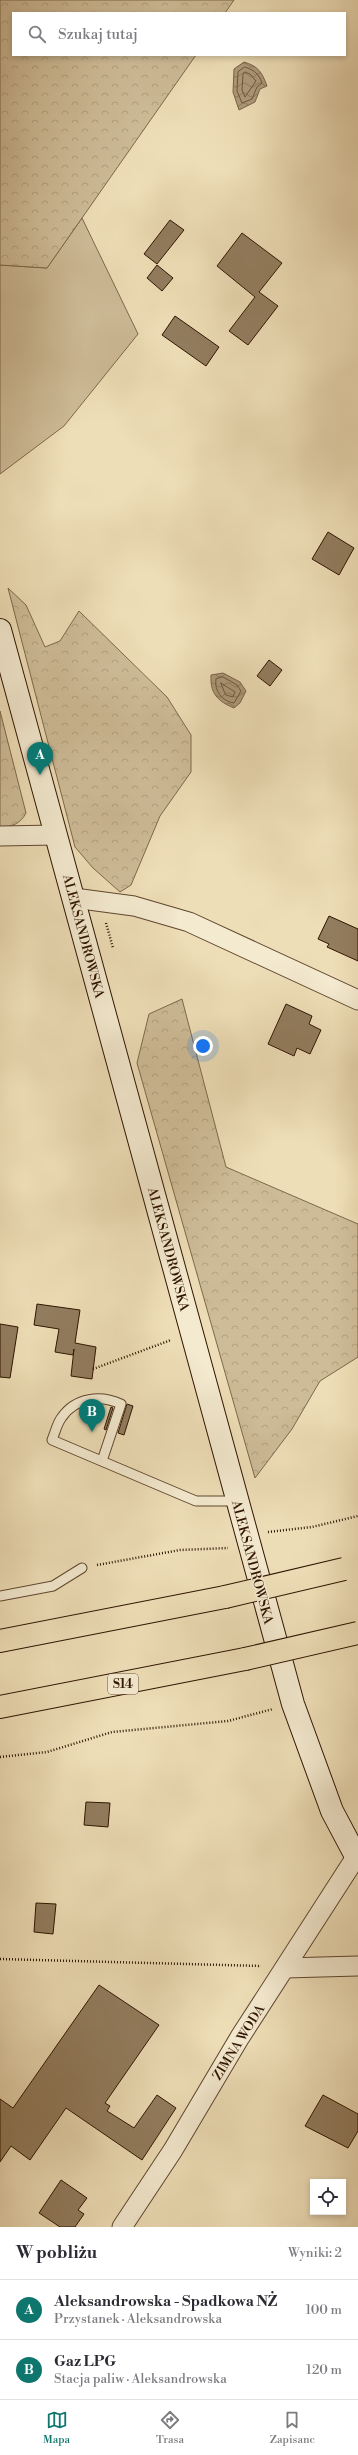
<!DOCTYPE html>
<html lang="pl">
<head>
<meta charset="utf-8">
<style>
	:root { --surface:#fff; --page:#f2f2f3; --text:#2b2b33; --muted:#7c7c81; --line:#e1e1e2; --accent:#0f766e }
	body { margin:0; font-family:"Libre Bodoni",serif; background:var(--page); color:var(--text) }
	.controls { position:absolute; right:12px; bottom:12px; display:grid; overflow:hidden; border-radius:0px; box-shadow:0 2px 6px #0003 }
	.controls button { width:36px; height:36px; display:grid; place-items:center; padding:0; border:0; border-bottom:1px solid var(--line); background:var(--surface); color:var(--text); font:20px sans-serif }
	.you { position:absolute; left:203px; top:1046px; width:14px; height:14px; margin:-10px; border:3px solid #fff; border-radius:50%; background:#1a73e8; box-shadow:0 0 0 6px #1a73e833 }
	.badge { display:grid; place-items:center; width:26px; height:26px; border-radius:50%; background:var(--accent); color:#fff; font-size:13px; font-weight:700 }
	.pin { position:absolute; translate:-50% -33px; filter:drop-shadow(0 1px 2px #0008) }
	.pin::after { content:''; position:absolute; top:21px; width:14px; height:12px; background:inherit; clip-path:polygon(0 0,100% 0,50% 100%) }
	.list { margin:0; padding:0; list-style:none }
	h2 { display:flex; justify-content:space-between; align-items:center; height:52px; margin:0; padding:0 16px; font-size:17px }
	h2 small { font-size:13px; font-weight:400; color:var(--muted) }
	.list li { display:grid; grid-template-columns:26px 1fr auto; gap:12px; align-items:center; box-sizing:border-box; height:60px; padding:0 16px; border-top:1px solid var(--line) }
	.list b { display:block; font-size:15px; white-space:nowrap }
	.list p { margin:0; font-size:13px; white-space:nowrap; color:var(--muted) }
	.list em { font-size:13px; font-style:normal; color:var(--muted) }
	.icon { flex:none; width:22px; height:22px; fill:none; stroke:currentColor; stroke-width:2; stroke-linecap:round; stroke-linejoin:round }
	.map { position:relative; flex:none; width:358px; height:2227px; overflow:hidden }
	.search { position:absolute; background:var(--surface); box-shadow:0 2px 6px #0003; left:12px; right:12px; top:12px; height:44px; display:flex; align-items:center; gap:10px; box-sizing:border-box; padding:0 14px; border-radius:0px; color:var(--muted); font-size:15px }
	.sheet { height:172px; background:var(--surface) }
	nav { display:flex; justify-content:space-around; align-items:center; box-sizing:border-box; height:56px; border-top:1px solid var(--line); background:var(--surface); font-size:11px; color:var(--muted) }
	nav a { display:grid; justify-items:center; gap:2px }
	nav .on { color:var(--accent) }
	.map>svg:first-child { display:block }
</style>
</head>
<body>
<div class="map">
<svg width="358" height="2227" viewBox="0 0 358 2227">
	<defs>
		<pattern id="forest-crowns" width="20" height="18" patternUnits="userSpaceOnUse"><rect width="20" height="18" fill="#cebc98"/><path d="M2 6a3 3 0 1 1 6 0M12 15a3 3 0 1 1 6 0" fill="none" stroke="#b1a181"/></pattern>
		<pattern id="water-waves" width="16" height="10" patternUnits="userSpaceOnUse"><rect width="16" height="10" fill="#ad9979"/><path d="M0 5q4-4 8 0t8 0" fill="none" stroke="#8d7c61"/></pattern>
	</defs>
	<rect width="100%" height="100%" fill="#eedeb7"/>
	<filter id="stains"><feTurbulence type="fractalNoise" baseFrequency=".005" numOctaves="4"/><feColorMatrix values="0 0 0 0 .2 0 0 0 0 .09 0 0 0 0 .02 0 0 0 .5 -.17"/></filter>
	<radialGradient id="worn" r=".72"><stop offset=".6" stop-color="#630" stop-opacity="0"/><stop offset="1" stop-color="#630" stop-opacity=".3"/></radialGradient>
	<path fill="#cebc98" stroke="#7e684c" d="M82 218 138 334 64 426 0 474V265L47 268Z"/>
	<g fill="url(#forest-crowns)" stroke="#7e684c">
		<path d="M0 0H234L225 13H13V55H196L47 268 0 265Z"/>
		<path d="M8 588 26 605 45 647 60 641 79 611 167 697 191 735V772L160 816 131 885 120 892 93 868 75 847Z"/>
		<path d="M0 711 26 813C21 823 11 828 0 827Z"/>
		<path d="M182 999 226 1167 358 1224V1357L320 1381 292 1429 255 1478 137 1063 149 1014Z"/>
	</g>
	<g fill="url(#water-waves)" stroke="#7b6449">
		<path d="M244 62C258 66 262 72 267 86L260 89 255 102 239 110 233 92 234 69Z"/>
		<path d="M223 673 240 682 246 691 240 703 234 708C217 701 210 693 211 675Z"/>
	</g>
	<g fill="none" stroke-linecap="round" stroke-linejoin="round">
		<g stroke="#6e563c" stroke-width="1">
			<path d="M245 67C254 70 259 74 262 83L257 87 252 99 242 103 237 91 238 72Z"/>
			<path d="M245 72 250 74 256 81 245 97 242 90 243 75Z"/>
			<path d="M223 677 237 685 241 691 234 703C222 701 214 691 216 679Z"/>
			<path d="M221 683 235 692 233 697 226 695Z"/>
		</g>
	</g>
	<g fill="#927d5f" stroke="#2f1400">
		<path d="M170 220 184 230 157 264 144 254Z"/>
		<path d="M242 233 282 263 259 292 278 306 248 345 229 331 255 297 217 266Z"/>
		<path d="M157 265 173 278 162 291 147 278Z"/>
		<path d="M175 316 219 347 206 366 162 335Z"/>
		<path d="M328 532 354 548 339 575 312 559Z"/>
		<path d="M269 660 282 670 270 686 257 676Z"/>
		<path d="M329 916 358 929V961L327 947 329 944 318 939Z"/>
		<path d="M286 1004 312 1016 309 1024 321 1030 310 1054 297 1048 294 1056 268 1044Z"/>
		<path d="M37 1304 80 1310 75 1343 96 1347 92 1379 71 1376 74 1349 73 1355 55 1352 59 1329 34 1325Z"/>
		<path d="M0 1324 18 1327 10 1378 0 1377Z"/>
		<path d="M127 1404 133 1406 124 1435 118 1433Z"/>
		<path d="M111 1407 113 1408 106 1430 104 1429Z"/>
		<path d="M86 1802 110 1803 108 1827 84 1825Z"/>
		<path d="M36 1903 56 1904 53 1934 34 1932Z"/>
		<path d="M99 1985 159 2025 105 2103 110 2106 107 2111 134 2128 157 2095 176 2108 142 2160 66 2108 30 2160 11 2146 0 2162V2099L13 2108Z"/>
		<path d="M323 2095 358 2114V2131L348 2148 305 2126Z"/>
		<path d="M61 2180 87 2198 78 2210 84 2214 75 2227H60L39 2213Z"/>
	</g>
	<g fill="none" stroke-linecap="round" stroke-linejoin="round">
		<g stroke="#5f462e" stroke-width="11">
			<g id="service">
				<path d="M102 1461 121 1404C101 1395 76 1397 62 1417 57 1423 55 1433 52 1440L184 1496 196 1501H236"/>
				<path d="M0 1596 53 1586 82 1568"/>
			</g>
		</g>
		<g stroke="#5f462e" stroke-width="21">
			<g id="minor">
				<path d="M0 836 56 835"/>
				<path d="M74 898 134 906 189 922 358 1000"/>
				<path d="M285 1968 358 1966"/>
				<path d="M122 2227 173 2150 240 2037 356 1857"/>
			</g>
		</g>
		<g stroke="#2f1400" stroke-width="24">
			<path id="secondary" d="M0 630 293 1704 332 1811 358 1860"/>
		</g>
		<g stroke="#2f1400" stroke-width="24">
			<g id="motorway">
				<path d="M0 1641 225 1597"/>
				<path d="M0 1707 245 1659"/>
			</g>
		</g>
		<g stroke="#2f1400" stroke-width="2.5" stroke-dasharray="1 2" stroke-linecap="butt">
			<path d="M106 923 113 948"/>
			<path d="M93 1369 171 1340"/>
			<path d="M268 1532 312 1527 358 1516"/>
			<path d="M97 1565 180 1550 228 1548"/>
			<path d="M0 1757 47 1752 112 1732 228 1721 273 1709"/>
			<path d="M0 1959 261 1966"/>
		</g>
		<use href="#service" stroke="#f4ead0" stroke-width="9"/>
		<use href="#minor" stroke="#f4ead0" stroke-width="19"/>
		<use href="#secondary" stroke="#f4ead0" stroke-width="22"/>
		<use href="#motorway" stroke="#eedeb7" stroke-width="22"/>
		<g stroke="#2f1400" stroke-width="24" stroke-linecap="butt">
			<g id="motorway-bridge">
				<path d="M225 1597 344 1569"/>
				<path d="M245 1659 358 1633"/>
			</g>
		</g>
		<use href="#motorway-bridge" stroke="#eedeb7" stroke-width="22"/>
	</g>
	<g text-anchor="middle" stroke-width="3" stroke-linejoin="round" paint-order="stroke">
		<rect fill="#f4ead0" stroke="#6a543e" stroke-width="1" x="108" y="1674" width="30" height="20" rx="3"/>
		<g font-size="12" font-weight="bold" fill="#2f1400">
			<text x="123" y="1688">S14</text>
		</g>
		<g font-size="13" fill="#2f1400" stroke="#f4ead0">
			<text transform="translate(84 936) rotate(75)" y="5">ALEKSANDROWSKA</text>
			<text transform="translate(169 1249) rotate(75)" y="5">ALEKSANDROWSKA</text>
			<text transform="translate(253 1562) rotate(75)" y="5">ALEKSANDROWSKA</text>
			<text transform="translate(238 2042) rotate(-58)" y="5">ZIMNA WODA</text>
		</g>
	</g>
	<rect width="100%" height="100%" filter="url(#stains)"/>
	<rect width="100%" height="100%" fill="url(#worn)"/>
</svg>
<div class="controls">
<button><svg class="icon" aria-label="locate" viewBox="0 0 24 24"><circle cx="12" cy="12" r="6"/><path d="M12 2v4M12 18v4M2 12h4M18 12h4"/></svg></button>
</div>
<div class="you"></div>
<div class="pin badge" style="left:40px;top:775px">A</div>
<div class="pin badge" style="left:92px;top:1432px">B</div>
<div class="search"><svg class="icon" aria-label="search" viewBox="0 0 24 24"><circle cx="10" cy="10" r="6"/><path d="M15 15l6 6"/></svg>Szukaj tutaj</div>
</div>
<section class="sheet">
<h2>W pobliżu<small>Wyniki: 2</small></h2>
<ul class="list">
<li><span class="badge">A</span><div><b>Aleksandrowska - Spadkowa NŻ</b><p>Przystanek · Aleksandrowska</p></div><em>100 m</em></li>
<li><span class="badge">B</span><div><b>Gaz LPG</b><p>Stacja paliw · Aleksandrowska</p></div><em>120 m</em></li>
</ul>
</section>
<nav>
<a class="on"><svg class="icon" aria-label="map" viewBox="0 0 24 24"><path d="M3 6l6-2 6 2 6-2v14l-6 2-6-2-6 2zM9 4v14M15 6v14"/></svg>Mapa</a>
<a><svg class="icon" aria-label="directions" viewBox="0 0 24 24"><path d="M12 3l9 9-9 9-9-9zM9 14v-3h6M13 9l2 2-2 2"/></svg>Trasa</a>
<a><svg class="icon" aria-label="saved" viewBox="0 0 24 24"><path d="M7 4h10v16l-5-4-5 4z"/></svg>Zapisane</a>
</nav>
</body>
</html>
